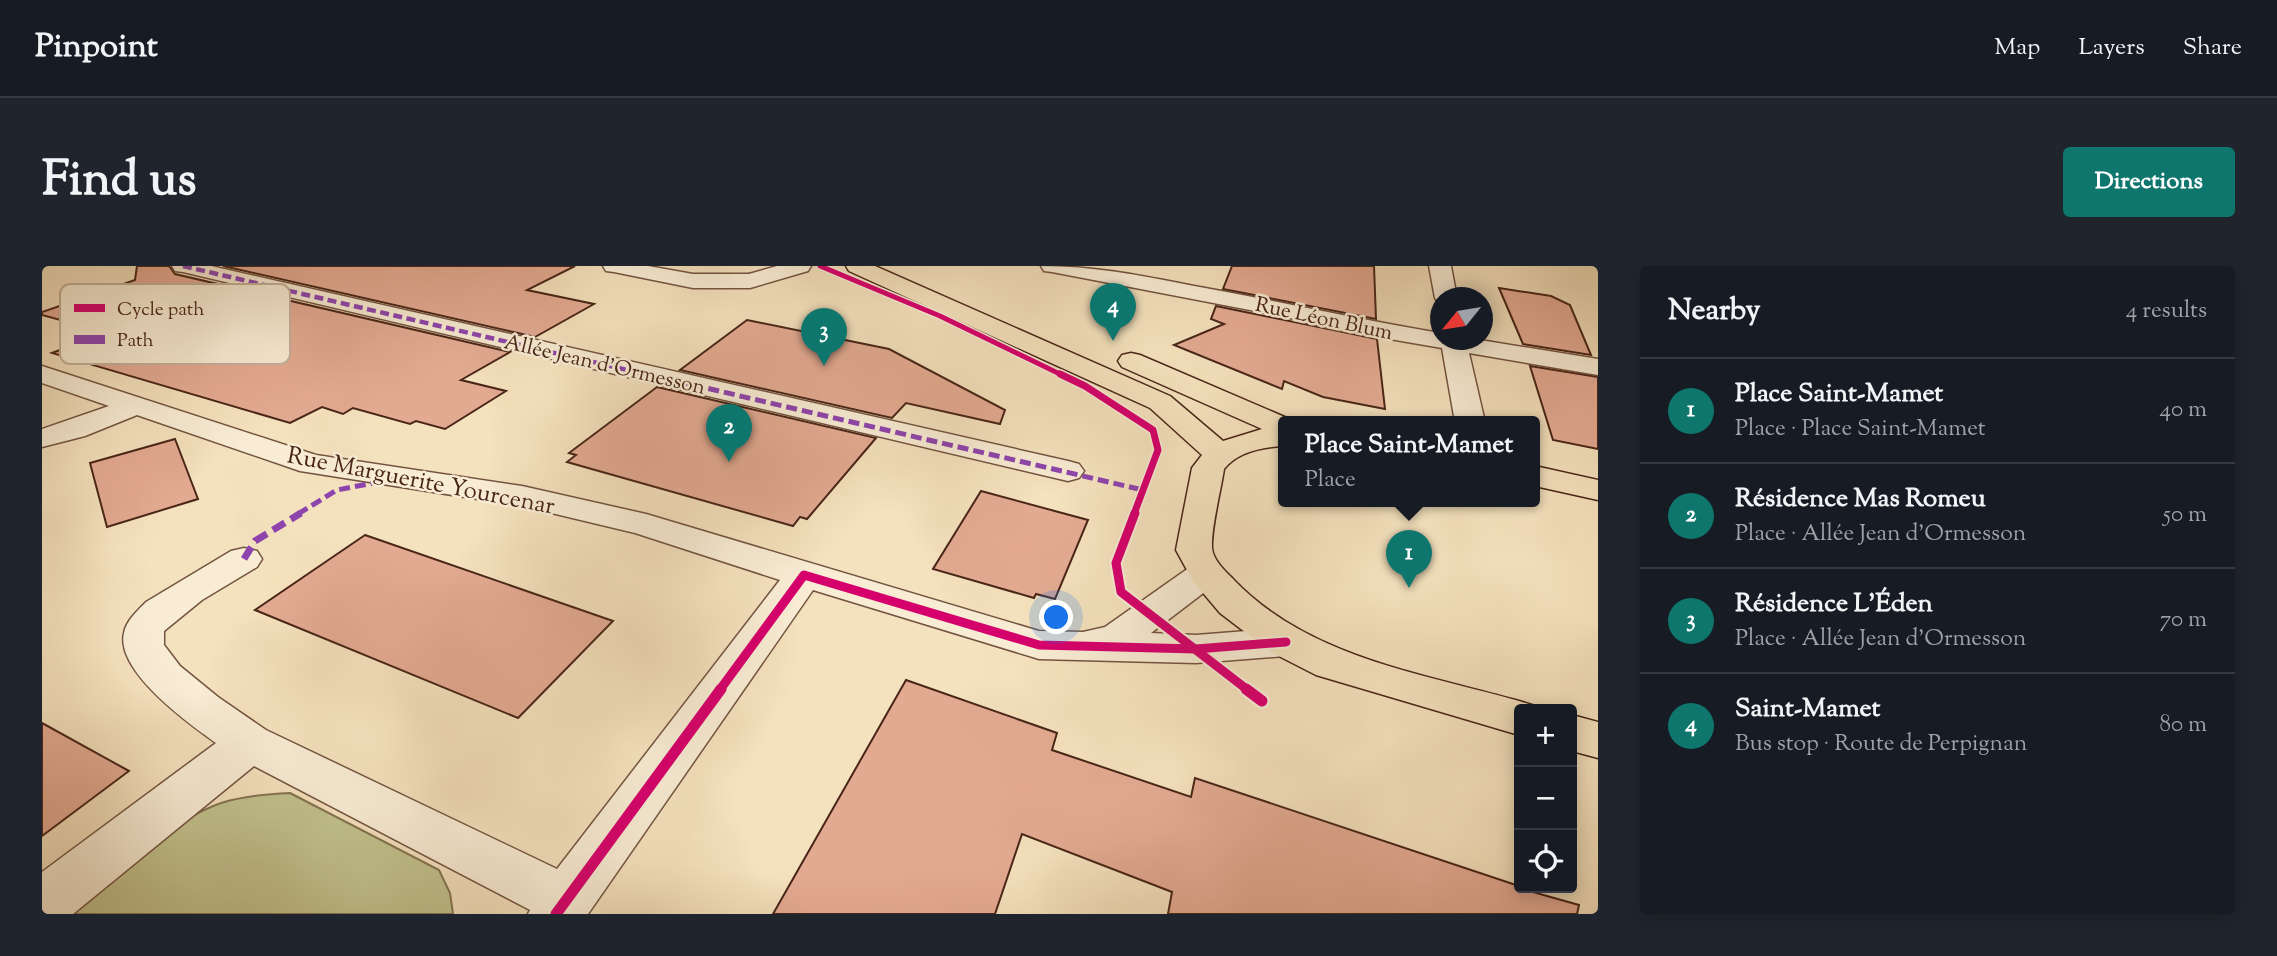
<!DOCTYPE html>
<html lang="en">
<head>
<meta charset="utf-8">
<style>
	:root { --surface:#171b24; --page:#20242c; --text:#f1f3f6; --muted:#9ea1a6; --line:#363941; --accent:#0f766e }
	body { margin:0; font-family:"Sorts Mill Goudy",serif; background:var(--page); color:var(--text) }
	.controls { position:absolute; right:21px; bottom:21px; display:grid; overflow:hidden; border-radius:7px; box-shadow:0 4px 18px #0003 }
	.controls button { width:63px; height:63px; display:grid; place-items:center; padding:0; border:0; border-bottom:2px solid var(--line); background:var(--surface); color:var(--text); font:35px sans-serif }
	.compass { position:absolute; left:1388px; top:21px; width:63px; height:63px; border-radius:50%; background:var(--surface); box-shadow:0 4px 18px #0003; rotate:240deg }
	.you { position:absolute; left:1015px; top:352px; width:24px; height:24px; margin:-18px; border:5px solid #fff; border-radius:50%; background:#1a73e8; box-shadow:0 0 0 10px #1a73e833 }
	.badge { display:grid; place-items:center; width:46px; height:46px; border-radius:50%; background:var(--accent); color:#fff; font-size:23px; font-weight:700 }
	.pin { position:absolute; translate:-50% -58px; filter:drop-shadow(0 2px 4px #0008) }
	.pin::after { content:''; position:absolute; top:37px; width:24px; height:21px; background:inherit; clip-path:polygon(0 0,100% 0,50% 100%) }
	.popup { position:absolute; left:1236px; top:150px; width:262px; height:91px; box-sizing:border-box; display:grid; place-content:center; border-radius:7px; background:var(--surface); filter:drop-shadow(0 2px 5px #0005); font-size:23px; white-space:nowrap; color:var(--muted) }
	.popup b { font-size:26px; color:var(--text) }
	.popup::after { content:''; position:absolute; left:50%; top:100%; margin-left:-14px; border:14px solid transparent; border-top-color:var(--surface) }
	.list { margin:0; padding:0; list-style:none }
	h2 { display:flex; justify-content:space-between; align-items:center; height:91px; margin:0; padding:0 28px; font-size:30px }
	h2 small { font-size:23px; font-weight:400; color:var(--muted) }
	.list li { display:grid; grid-template-columns:46px 1fr auto; gap:21px; align-items:center; box-sizing:border-box; height:105px; padding:0 28px; border-top:2px solid var(--line) }
	.list b { display:block; font-size:26px; white-space:nowrap }
	.list p { margin:0; font-size:23px; white-space:nowrap; color:var(--muted) }
	.list em { font-size:23px; font-style:normal; color:var(--muted) }
	.icon { flex:none; width:38px; height:38px; fill:none; stroke:currentColor; stroke-width:2; stroke-linecap:round; stroke-linejoin:round }
	.map { position:relative; flex:none; width:1556px; height:648px; overflow:hidden; border-radius:7px }
	header { display:flex; align-items:center; gap:42px; box-sizing:border-box; height:98px; padding:0 35px; background:var(--surface); border-bottom:2px solid var(--line) }
	header strong { font-size:33px }
	nav { display:flex; gap:38px; margin-inline-start:auto; font-size:24px }
	.intro { display:flex; align-items:center; justify-content:space-between; box-sizing:border-box; height:168px; padding:0 42px }
	h1 { margin:0; font-size:49px }
	.button { padding:18px 32px; border-radius:7px; background:var(--accent); color:#fff; font-size:24px; font-weight:700 }
	main { display:flex; gap:42px; padding:0 42px }
	aside { flex:1; background:var(--surface); border-radius:7px; box-shadow:0 4px 18px #0003 }
	.map>svg:first-child { display:block }
</style>
</head>
<body>
<header>
<strong>Pinpoint</strong>
<nav><a>Map</a><a>Layers</a><a>Share</a></nav>
</header>
<div class="intro"><h1>Find us</h1><a class="button">Directions</a></div>
<main>
<div class="map">
<svg width="1556" height="648" viewBox="0 0 1556 648">
	<rect width="100%" height="100%" fill="#f4e1bd"/>
	<filter id="stains"><feTurbulence type="fractalNoise" baseFrequency=".00286" numOctaves="4"/><feColorMatrix values="0 0 0 0 .2 0 0 0 0 .09 0 0 0 0 .02 0 0 0 .5 -.17"/></filter>
	<radialGradient id="worn" r=".72"><stop offset=".6" stop-color="#630" stop-opacity="0"/><stop offset="1" stop-color="#630" stop-opacity=".3"/></radialGradient>
	<path fill="#c1c18d" stroke="#857352" stroke-width="2" d="M248 527 397 604 408 627 411 648H28C74 608 121 558 179 537 201 530 225 528 248 527Z"/>
	<g fill="#e3aa92" stroke="#492518" stroke-width="2">
		<path d="M95 0H127L133 8 468 86 419 114 464 125 403 163 374 155 368 158 311 142 301 148 280 141 248 157 10 87 47 73 30 68 48 62 0 49V46L93 14Z"/>
		<path d="M181 0H533L485 24 552 38 493 71Z"/>
		<path d="M1190 0H1332L1334 53 1181 23Z"/>
		<path d="M1457 22 1509 30 1528 39 1549 89 1481 78Z"/>
		<path d="M1174 40 1335 73 1343 143 1281 131 1242 115 1240 123 1132 79 1182 58 1169 53Z"/>
		<path d="M705 54 847 83 963 144 958 158 864 137 850 152 638 104Z"/>
		<path d="M1488 100 1556 111V183L1511 174Z"/>
		<path d="M615 121 834 172 765 253 758 251 751 260 525 196 534 189 527 187Z"/>
		<path d="M133 173 156 233 65 261 48 197Z"/>
		<path d="M939 225 1046 254 1013 333 994 328 992 332 891 303Z"/>
		<path d="M323 269 571 355 476 452 213 344Z"/>
		<path d="M864 414 1015 467 1010 484 1149 531 1153 512 1477 620V622L1537 639 1535 648H1126L1130 626 980 568 953 648H731Z"/>
		<path d="M0 457 87 505 0 570Z"/>
	</g>
	<g fill="none" stroke-linecap="round" stroke-linejoin="round">
		<g stroke="#745441" stroke-width="3">
			<g id="minor">
				<path d="M130 0H169L1026 195 1037 198 1042 205 1037 212 1026 215 141 6 133 5Z"/>
				<path d="M561 0H606L651 8H707L735 0H769L766 5 708 22H651L572 6 564 5Z"/>
				<path d="M999 0C1051 0 1096 9 1147 19 1231 34 1314 53 1398 67V74H1438L1556 93V109L1427 87 1443 156H1413L1400 82 1295 64 1244 51 1010 6 1002 5Z"/>
				<path d="M1387 0H1409L1415 32H1398V38L1396 37 1393 32Z"/>
				<path d="M0 100 274 189 480 220 604 248 997 365 1041 366 1063 361 1151 299 1164 295 1177 299 1183 307 1177 315 1109 367 1154 369 1244 362 1259 366 1265 376 1259 386 1244 390 1154 397 997 393 771 324 546 648H486L488 644 212 500 31 648H0V606L174 477C147 458 73 405 82 367 84 355 96 344 104 336L189 285 202 282 215 285 220 293 215 301 160 334 122 365V379L138 400 176 431 224 464 515 603 738 314 593 267 480 240 258 205 95 149 43 170 0 181V163L67 140 0 117Z"/>
			</g>
		</g>
		<g stroke="#492518" stroke-width="3">
			<g id="major">
				<path d="M804 0H833L1128 130 1181 175 1220 163 1080 101 1076 95 1080 89 1089 87 1098 89 1252 155 1241 156V180C1220 181 1195 186 1182 203 1179 224 1169 262 1170 282 1171 294 1183 305 1191 313 1265 391 1377 407 1477 435L1493 440 1495 443H1477V469L1274 409 1229 386 1178 347 1151 315 1134 284 1150 202 1160 189 1108 142 807 5Z"/>
				<path d="M1493 200 1556 214V234L1493 220Z"/>
				<path d="M1530 449 1556 456V492L1530 485Z"/>
			</g>
		</g>
		<use href="#minor" fill="#f8ecd4" fill-rule="evenodd"/>
		<use href="#major" fill="#f4e1bd" fill-rule="evenodd"/>
		<path stroke="#8e44ad" stroke-width="4.5" stroke-dasharray="9 4.5" stroke-linecap="butt" d="M141 0 611 110"/>
		<g stroke="#8e44ad" stroke-width="5" stroke-dasharray="11 5" stroke-linecap="butt">
			<path d="M604 108 1101 224"/>
			<path d="M256 248 295 224 357 212"/>
		</g>
		<path stroke="#8e44ad" stroke-width="7" stroke-dasharray="14 7" stroke-linecap="butt" d="M202 293 213 275 259 247"/>
		<g stroke="#f8ecd4" stroke-width="8">
			<path id="cycleway-far3" d="M778 0 898 50 1022 110"/>
		</g>
		<g stroke="#f8ecd4" stroke-width="10">
			<path id="cycleway-far2" d="M1018 108 1043 120 1111 164 1116 184 1092 248"/>
		</g>
		<g stroke="#f8ecd4" stroke-width="13">
			<g id="cycleway-far1">
				<path d="M1093 247 1074 297 1079 326 1207 425"/>
				<path d="M677 425 762 309 997 379 1154 383 1244 376"/>
			</g>
		</g>
		<g stroke="#f8ecd4" stroke-width="16">
			<g id="cycleway">
				<path d="M1204 423 1220 435"/>
				<path d="M514 648 679 423"/>
			</g>
		</g>
		<use href="#cycleway-far3" stroke="#d6006c" stroke-width="5"/>
		<use href="#cycleway-far2" stroke="#d6006c" stroke-width="7"/>
		<use href="#cycleway-far1" stroke="#d6006c" stroke-width="9"/>
		<use href="#cycleway" stroke="#d6006c" stroke-width="11"/>
	</g>
	<g text-anchor="middle" stroke-width="5" stroke-linejoin="round" paint-order="stroke">
		<g font-size="21" fill="#492518" stroke="#f8ecd4">
			<text transform="translate(1282 52) rotate(12)" y="7">Rue Léon Blum</text>
			<text transform="translate(563 98) rotate(13)" y="7">Allée Jean d'Ormesson</text>
		</g>
		<g font-size="24" fill="#492518" stroke="#f8ecd4">
			<text transform="translate(379 214) rotate(11)" y="8">Rue Marguerite Yourcenar</text>
		</g>
	</g>
	<rect x="18" y="18" width="230" height="80" rx="10" fill="#f8ecd4" stroke="#c4b09c" stroke-width="2"/>
	<rect x="32" y="38" width="31" height="8" fill="#d6006c"/>
	<rect x="32" y="69" width="31" height="9" fill="#8e44ad"/>
	<g font-size="19" fill="#492518">
		<text x="75" y="49">Cycle path</text>
		<text x="75" y="80">Path</text>
	</g>
	<rect width="100%" height="100%" filter="url(#stains)"/>
	<rect width="100%" height="100%" fill="url(#worn)"/>
</svg>
<div class="controls">
<button>+</button>
<button>−</button>
<button><svg class="icon" aria-label="locate" viewBox="0 0 24 24"><circle cx="12" cy="12" r="6"/><path d="M12 2v4M12 18v4M2 12h4M18 12h4"/></svg></button>
</div>
<svg class="compass" viewBox="-18 -18 36 36"><path d="M0-13l5 13h-10z" fill="#e53935"/><path d="M0 13l5-13h-10z" fill="#9ea1a6"/></svg>
<div class="you"></div>
<div class="pin badge" style="left:1367px;top:322px">1</div>
<div class="popup"><b>Place Saint-Mamet</b>Place</div>
<div class="pin badge" style="left:687px;top:196px">2</div>
<div class="pin badge" style="left:782px;top:100px">3</div>
<div class="pin badge" style="left:1071px;top:75px">4</div>
</div>
<aside>
<h2>Nearby<small>4 results</small></h2>
<ul class="list">
<li><span class="badge">1</span><div><b>Place Saint-Mamet</b><p>Place · Place Saint-Mamet</p></div><em>40 m</em></li>
<li><span class="badge">2</span><div><b>Résidence Mas Romeu</b><p>Place · Allée Jean d'Ormesson</p></div><em>50 m</em></li>
<li><span class="badge">3</span><div><b>Résidence L'Éden</b><p>Place · Allée Jean d'Ormesson</p></div><em>70 m</em></li>
<li><span class="badge">4</span><div><b>Saint-Mamet</b><p>Bus stop · Route de Perpignan</p></div><em>80 m</em></li>
</ul>
</aside>
</main>
</body>
</html>
